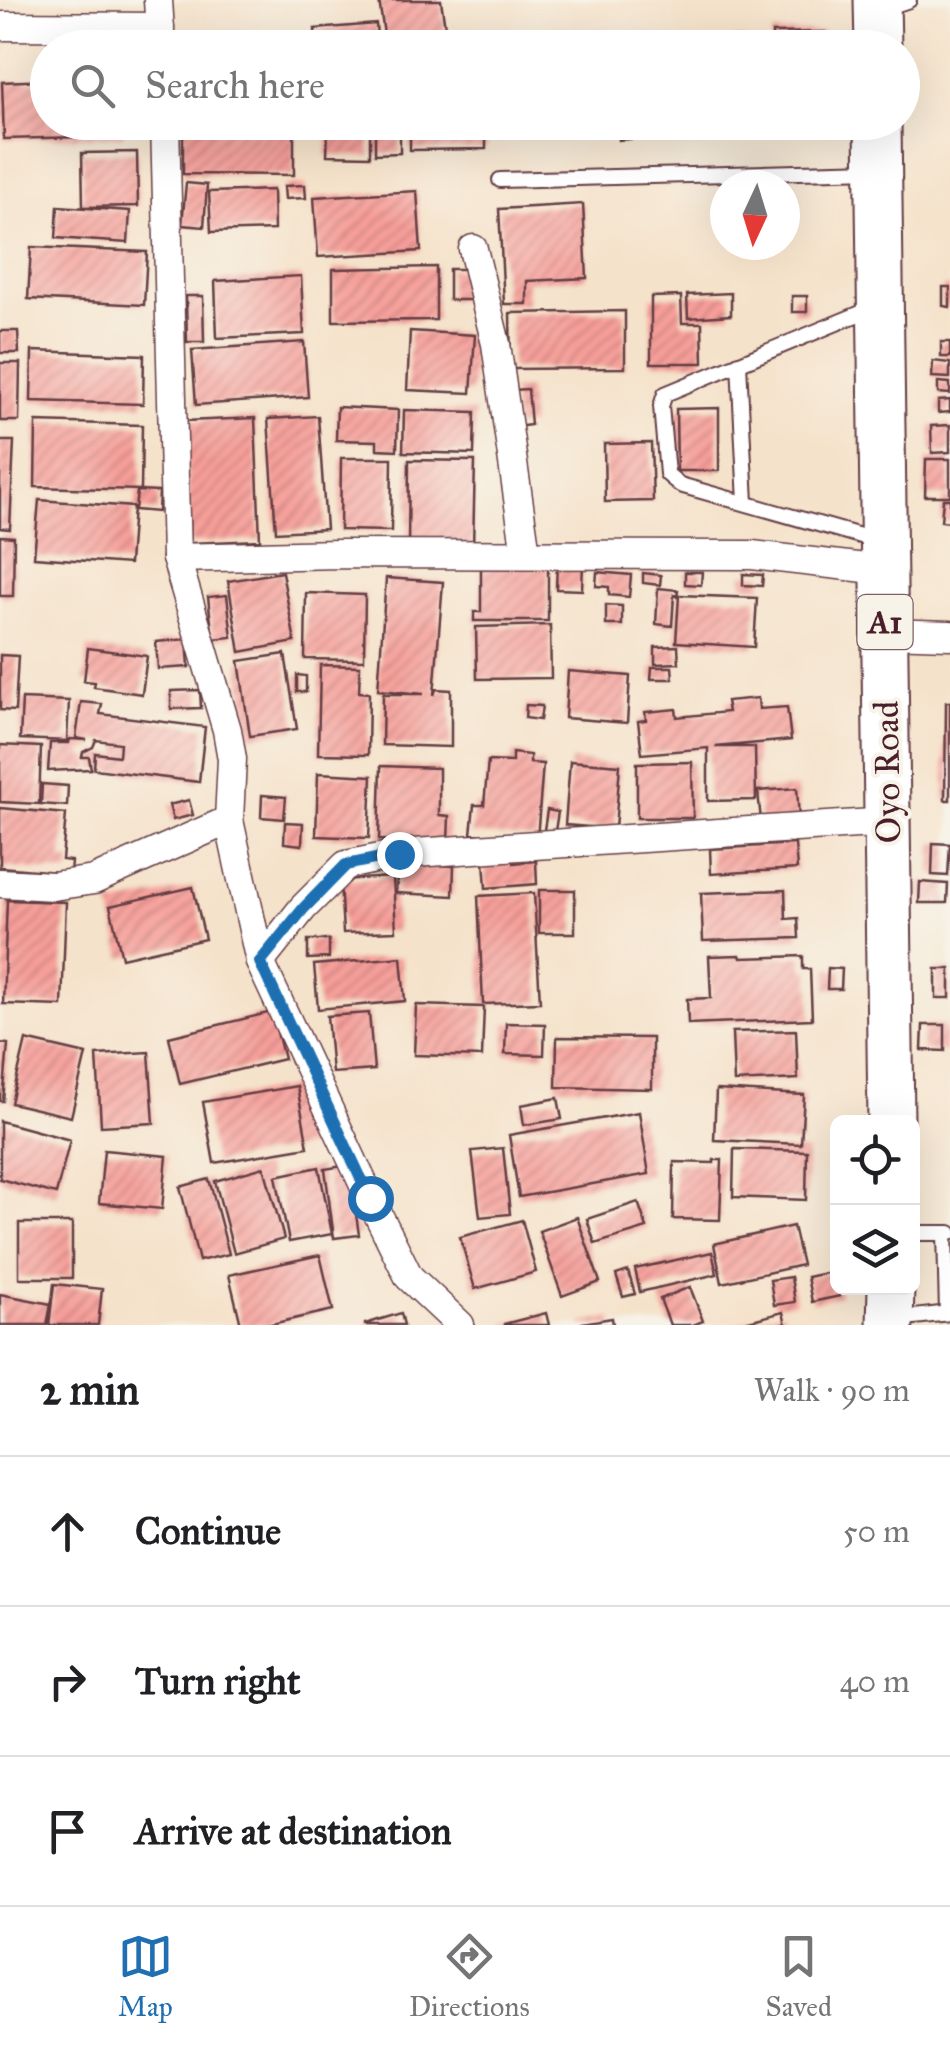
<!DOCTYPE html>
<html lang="en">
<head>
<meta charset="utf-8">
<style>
	:root { --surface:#fff; --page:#f2f2f2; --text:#202124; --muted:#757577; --line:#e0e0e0; --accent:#1f6fb2 }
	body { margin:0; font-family:"IM FELL Great Primer",serif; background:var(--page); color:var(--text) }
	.controls { position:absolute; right:30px; bottom:30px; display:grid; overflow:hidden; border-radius:15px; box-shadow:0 10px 40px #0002 }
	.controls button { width:90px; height:90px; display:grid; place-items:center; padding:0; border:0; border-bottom:2px solid var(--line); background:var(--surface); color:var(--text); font:50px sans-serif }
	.compass { position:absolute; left:710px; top:170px; width:90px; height:90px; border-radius:50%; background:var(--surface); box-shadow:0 10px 40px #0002; rotate:184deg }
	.stop { position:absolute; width:30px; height:30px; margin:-22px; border:8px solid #1f6fb2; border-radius:50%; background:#fff }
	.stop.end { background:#1f6fb2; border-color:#fff; box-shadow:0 2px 10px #0008 }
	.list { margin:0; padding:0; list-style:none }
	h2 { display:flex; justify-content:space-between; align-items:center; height:130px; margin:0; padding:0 40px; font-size:42px }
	h2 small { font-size:32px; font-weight:400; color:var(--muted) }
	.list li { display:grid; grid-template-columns:65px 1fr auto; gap:30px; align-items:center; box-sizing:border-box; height:150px; padding:0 40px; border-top:2px solid var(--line) }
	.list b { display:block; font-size:38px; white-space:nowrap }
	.list em { font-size:32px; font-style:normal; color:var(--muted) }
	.icon { flex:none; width:55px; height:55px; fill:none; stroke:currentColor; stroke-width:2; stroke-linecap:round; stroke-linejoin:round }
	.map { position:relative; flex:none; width:950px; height:1325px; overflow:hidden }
	.search { position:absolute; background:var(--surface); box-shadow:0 10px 40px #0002; left:30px; right:30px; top:30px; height:110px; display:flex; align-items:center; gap:25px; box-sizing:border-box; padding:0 35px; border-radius:55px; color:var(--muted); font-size:38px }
	.sheet { height:580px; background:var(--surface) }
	nav { display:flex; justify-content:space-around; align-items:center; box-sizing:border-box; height:140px; border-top:2px solid var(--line); background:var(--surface); font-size:28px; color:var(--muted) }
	nav a { display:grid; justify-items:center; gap:5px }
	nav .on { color:var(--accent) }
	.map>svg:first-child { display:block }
</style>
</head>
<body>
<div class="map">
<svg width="950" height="1325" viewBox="0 0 950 1325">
	<defs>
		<pattern id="building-hatch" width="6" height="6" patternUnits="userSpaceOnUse" patternTransform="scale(2.5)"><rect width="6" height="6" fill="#f79f9a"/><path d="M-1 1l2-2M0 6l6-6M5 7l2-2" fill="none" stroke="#ca817e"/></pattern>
	</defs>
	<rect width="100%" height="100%" fill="#f7f3e8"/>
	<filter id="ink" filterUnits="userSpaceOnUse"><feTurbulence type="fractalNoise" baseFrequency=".01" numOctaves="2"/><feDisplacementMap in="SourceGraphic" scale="20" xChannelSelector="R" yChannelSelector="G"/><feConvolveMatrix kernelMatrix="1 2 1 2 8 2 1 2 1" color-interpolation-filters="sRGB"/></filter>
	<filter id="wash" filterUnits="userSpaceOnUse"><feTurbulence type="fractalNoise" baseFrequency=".0048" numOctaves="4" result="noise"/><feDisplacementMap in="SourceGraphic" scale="40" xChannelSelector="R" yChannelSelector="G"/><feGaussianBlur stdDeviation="2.25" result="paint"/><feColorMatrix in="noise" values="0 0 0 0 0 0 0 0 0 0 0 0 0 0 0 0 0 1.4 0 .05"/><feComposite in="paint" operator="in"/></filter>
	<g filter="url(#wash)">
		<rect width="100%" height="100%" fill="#f5e2ca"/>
		<g id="blocks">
			<g fill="url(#building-hatch)">
				<path d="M379 0H441L448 48H386Z"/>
				<path d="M376 24 378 48H316L315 29Z"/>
				<path d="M825 32V47L772 48V33Z"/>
				<path d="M733 39H747V48H734Z"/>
				<path d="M48 80V122H123V136L4 139 2 82Z"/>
				<path d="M183 122H294V175L183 174Z"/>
				<path d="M410 122H486V149L410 150Z"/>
				<path d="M617 122H676L677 135 619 140Z"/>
				<path d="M328 128H370V156L327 155Z"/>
				<path d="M375 129H400V153L375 154Z"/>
				<path d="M137 152 138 206 83 207 82 153Z"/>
				<path d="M186 183 207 185 204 227 182 225Z"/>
				<path d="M305 185 306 198 285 199 284 186Z"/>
				<path d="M273 190 274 230 211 232 209 192Z"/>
				<path d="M417 191 421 251 318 257 314 197Z"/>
				<path d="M583 204 587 278 527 281V304H504L499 209Z"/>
				<path d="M58 206 130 211 128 243 56 238Z"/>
				<path d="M31 247 147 252 144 305 28 299Z"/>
				<path d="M436 267V320L333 321V269Z"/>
				<path d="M449 269H472L473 300H449Z"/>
				<path d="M301 276 304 334 217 338 215 281Z"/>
				<path d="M943 287H950V307L943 306Z"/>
				<path d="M731 293V315L688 318 687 295Z"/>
				<path d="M186 296H203L204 342H187Z"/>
				<path d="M681 296 682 323H702L703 363H651V297Z"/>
				<rect x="792" y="296" width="15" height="16"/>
				<path d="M625 311V368L511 369 510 313Z"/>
				<path d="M0 331H18L19 353H0Z"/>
				<path d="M410 331 475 335 471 393 407 390Z"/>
				<path d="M304 342 308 397 196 405 192 350Z"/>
				<rect x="941" y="342" width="9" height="15"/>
				<path d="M32 351 144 355 143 404 31 401Z"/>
				<path d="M933 361 950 363V378L932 377Z"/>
				<path d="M0 363H20L19 421H0Z"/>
				<path d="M938 382 950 383V394L938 393Z"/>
				<path d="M528 389 531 425 515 427 512 390Z"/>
				<path d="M950 400V412L938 413V401Z"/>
				<path d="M337 407 398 410 397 450 377 449V441L336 440Z"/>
				<path d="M719 408V471H677L676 409Z"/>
				<path d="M404 410 475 412 474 454 403 452Z"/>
				<path d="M318 416 326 529 276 532 268 419Z"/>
				<path d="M255 418 260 540 190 543 185 421Z"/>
				<path d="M36 422 142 425 141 490 35 487Z"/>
				<path d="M950 425V452L932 453 931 426Z"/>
				<path d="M0 441H14L10 529 0 528Z"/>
				<path d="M651 443 653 501 605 502 604 444Z"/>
				<path d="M341 458H392L391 531 340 530Z"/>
				<path d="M926 459H950V496H925Z"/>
				<path d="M409 460 475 461 473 548 408 547Z"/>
				<path d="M137 491 159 492 158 512 135 510Z"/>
				<path d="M943 499H950V522L941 521Z"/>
				<path d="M39 500 133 507 129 564 34 557Z"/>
				<path d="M0 536 14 537 13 596H0Z"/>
				<path d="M557 562 583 563 582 590 556 589Z"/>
				<path d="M481 564H548V621H474V612H481Z"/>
				<path d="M282 572 295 642 240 652 228 581Z"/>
				<path d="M597 572 631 575 629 597 609 595V587L596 586Z"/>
				<path d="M685 572H702L701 585 685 584Z"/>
				<path d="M643 573 661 575 660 585 643 583Z"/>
				<path d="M743 574 763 575 762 586 743 585Z"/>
				<path d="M386 578 443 582 434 695 436 689 451 690V747L382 745 383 694H424L378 690Z"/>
				<path d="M658 588 678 590 677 596 674 595 672 626 656 624Z"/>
				<path d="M306 593 365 595 364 660 305 659Z"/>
				<path d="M227 595 232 637 213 639 208 597Z"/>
				<path d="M679 595 757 598 754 647 676 642Z"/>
				<path d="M606 605 622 606V625H606Z"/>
				<path d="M550 625 551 678 477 679 476 627Z"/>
				<path d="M187 639 189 667 158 669 156 642Z"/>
				<path d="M678 646 679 663 655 664V647Z"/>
				<path d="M88 648 147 656 142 694 94 687 95 682 84 681Z"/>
				<path d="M285 654 297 729 250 736 239 661Z"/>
				<path d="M0 655 18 656 15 711 0 710Z"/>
				<path d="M320 665 360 666 359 692 369 693 368 755 318 754Z"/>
				<path d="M652 667H672L673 679H651Z"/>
				<path d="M568 671 630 676 627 723 565 718Z"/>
				<path d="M297 675 306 676V692H297Z"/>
				<path d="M200 690 201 708 171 709V691Z"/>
				<path d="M758 698 759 709 787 707 791 740 715 747H755L756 800 708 801V748L642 754 638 721 646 720 645 712 676 709 677 717 728 712 726 701Z"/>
				<path d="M22 699 69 701 67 741 20 739Z"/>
				<path d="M81 702 102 704 100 714 205 727 199 782 94 769 95 753 119 756 120 743 96 740 93 747 83 752 82 757H89L91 769 48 771 50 743H69L70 739 87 740 76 738Z"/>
				<path d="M946 702H950V800H945Z"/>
				<path d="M526 705 542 706 540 720 525 718Z"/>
				<path d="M0 745 41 747 39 804 0 802Z"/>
				<path d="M512 753 530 755V763L543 764 537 839 471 834 474 805H484L488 761 512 762Z"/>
				<path d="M570 761 620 765 615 829 565 825Z"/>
				<path d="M692 762 693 818H637V763Z"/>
				<path d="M381 766 439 768V815L449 816 448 842 379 840Z"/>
				<path d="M318 773 372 776 369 838 316 836Z"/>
				<path d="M42 784 68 786 67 806 41 804Z"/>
				<path d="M797 788 799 819 761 821 758 791Z"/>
				<path d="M262 795 286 797 284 819 261 817Z"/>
				<path d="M189 800 193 815 173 820 169 805Z"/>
				<path d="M0 808 66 814 62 860 71 861 70 873 0 867Z"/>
				<path d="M547 810 558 812 555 831 544 830Z"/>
				<path d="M285 822 303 823 302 845 284 843Z"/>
				<path d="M933 843 950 844 948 876 932 875Z"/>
				<path d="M795 844 797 869 711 874 710 849Z"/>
				<path d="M514 859V863L536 861 537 884 486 888 484 861Z"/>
				<path d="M398 862 454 866 453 896 396 893Z"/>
				<path d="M393 877 396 931 343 933 340 880Z"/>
				<path d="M920 882 948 884 947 903H919Z"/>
				<path d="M193 887 205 939 122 958 110 906Z"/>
				<rect x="539" y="890" width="36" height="43"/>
				<path d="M785 890 786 919 798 918 799 938 703 941 701 893Z"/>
				<path d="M534 893 540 1002 483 1004 478 896Z"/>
				<path d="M7 900 66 902 62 1006 3 1004Z"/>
				<path d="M308 940H329V958L308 959Z"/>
				<path d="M740 955 741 958 803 956V969H810L812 1019 688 1024 687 999 711 998 709 956Z"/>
				<path d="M401 957 405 1001 318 1009 314 965Z"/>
				<path d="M828 968 842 969 841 989H827Z"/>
				<rect x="936" y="969" width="14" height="29"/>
				<path d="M416 1005 484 1007 482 1057 414 1055Z"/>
				<path d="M272 1012 284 1059 180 1084 169 1037Z"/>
				<path d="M369 1013 374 1070 332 1073 327 1016Z"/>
				<path d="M506 1023 545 1024 544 1055 505 1054Z"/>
				<path d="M923 1025H945V1051L922 1050Z"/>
				<path d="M796 1030 798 1079 734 1082 732 1032Z"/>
				<path d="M557 1037 652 1038V1089L556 1087Z"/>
				<path d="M26 1040 86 1054 71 1117 11 1103Z"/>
				<path d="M0 1043 8 1044 3 1101H0Z"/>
				<path d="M149 1052 154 1123 101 1126 97 1055Z"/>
				<path d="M297 1086 308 1147 214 1163 203 1102Z"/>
				<path d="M716 1090 804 1095 801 1144 714 1140Z"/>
				<path d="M558 1098 562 1119 524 1125 521 1105Z"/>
				<path d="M639 1112 649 1174 519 1197 509 1135Z"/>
				<path d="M0 1121 70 1140 56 1194 0 1179Z"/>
				<path d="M503 1148 510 1214 480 1217 472 1151Z"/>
				<path d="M734 1149 807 1151 806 1200 733 1197Z"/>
				<path d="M104 1150 167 1156 162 1209 99 1203Z"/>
				<path d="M714 1160H722L720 1220 673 1219 674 1162 714 1163Z"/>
				<path d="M349 1165 359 1235 334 1238 325 1169Z"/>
				<path d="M264 1167 284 1239 234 1253 215 1181Z"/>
				<path d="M319 1167 332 1234 289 1242 276 1176Z"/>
				<path d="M209 1179 229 1254 199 1261 180 1187Z"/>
				<path d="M638 1202 647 1228 595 1244 587 1219Z"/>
				<path d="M577 1217 600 1282 562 1296 539 1231Z"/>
				<path d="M522 1220 536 1272 475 1289 460 1237Z"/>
				<rect x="19" y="1223" width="53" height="55"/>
				<path d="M793 1226 802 1265 722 1283 714 1244Z"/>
				<path d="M712 1252 717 1274 640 1292 635 1269Z"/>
				<path d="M320 1255 333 1310 267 1325H241L229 1275Z"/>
				<path d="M628 1271 635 1294 623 1297 616 1275Z"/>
				<path d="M835 1271 840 1296 812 1302 807 1277Z"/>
				<path d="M791 1277 795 1302 774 1305 770 1280Z"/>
				<path d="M54 1284 102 1289 98 1325H49Z"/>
				<path d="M690 1287 703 1321 693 1325H670L660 1299Z"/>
				<path d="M0 1294 51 1304 47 1325H0Z"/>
				<path d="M783 1312 786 1325H737V1324Z"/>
				<path d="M401 1313 404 1325H365V1324Z"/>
				<path d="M546 1313 549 1325H504V1324Z"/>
				<path d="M612 1318 613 1325H582V1323Z"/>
			</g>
		</g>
	</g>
	<g filter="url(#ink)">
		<use href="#blocks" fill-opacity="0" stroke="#643c43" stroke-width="2.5"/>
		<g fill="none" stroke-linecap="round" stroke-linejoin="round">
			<g stroke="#643c43" stroke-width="18">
				<g id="service">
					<path d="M882 9 909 0"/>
					<path d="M500 180 874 170"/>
					<path d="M873 308 665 394 661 406 667 474 680 485 878 541"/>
					<path d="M739 363 746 503"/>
					<path d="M912 1233H950"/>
					<path d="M945 1233 947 1313"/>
					<path d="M896 1319 950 1313"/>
				</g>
			</g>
			<g stroke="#643c43" stroke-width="31">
				<g id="minor">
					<path d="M158 0 161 48"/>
					<path d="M0 26 160 27"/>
					<path d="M165 122 176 558 227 730 232 759 229 820 260 962 370 1198 409 1277 460 1325"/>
					<path d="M473 249 496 344 526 554"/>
					<path d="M176 558 338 554 752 555 883 570"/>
					<path d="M886 633 950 635"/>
					<path d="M0 883 53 886 94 880 229 820"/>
					<path d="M260 962 303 908 346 865 399 854 888 822"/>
				</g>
			</g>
			<g stroke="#643c43" stroke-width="49">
				<g id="trunk">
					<path d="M877 0 878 48"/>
					<path d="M878 122 891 1122"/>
					<path d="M890 1325 891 1288"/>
				</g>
			</g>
			<use href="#service" stroke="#fff" stroke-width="14"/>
			<use href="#minor" stroke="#fff" stroke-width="28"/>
			<use href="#trunk" stroke="#fff" stroke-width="45"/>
		</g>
	</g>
	<g fill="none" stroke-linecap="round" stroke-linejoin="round" filter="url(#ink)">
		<path stroke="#1f6fb2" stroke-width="12" d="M370 1198 260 962 304 908 346 865 399 854"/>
	</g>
	<g text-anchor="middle" stroke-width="8" stroke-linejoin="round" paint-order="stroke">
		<rect fill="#f7f3e8" stroke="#7e5f64" stroke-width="2.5" x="857.5" y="595" width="55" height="54" rx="8"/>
		<g font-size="32" font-weight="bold" fill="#4a1f2b">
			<text x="885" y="633">A1</text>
		</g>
		<g font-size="35" fill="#4a1f2b" stroke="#f7f3e8">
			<text transform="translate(887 772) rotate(-91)" y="12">Oyo Road</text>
		</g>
	</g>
</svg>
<div class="controls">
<button><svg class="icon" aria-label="locate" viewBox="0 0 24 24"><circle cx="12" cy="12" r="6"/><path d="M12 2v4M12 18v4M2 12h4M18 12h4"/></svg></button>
<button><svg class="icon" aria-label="layers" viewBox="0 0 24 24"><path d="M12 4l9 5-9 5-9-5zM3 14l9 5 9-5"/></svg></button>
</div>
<svg class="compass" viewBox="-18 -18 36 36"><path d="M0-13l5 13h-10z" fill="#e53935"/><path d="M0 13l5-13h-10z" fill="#757577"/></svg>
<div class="stop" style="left:370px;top:1198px"></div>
<div class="stop end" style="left:399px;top:854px"></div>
<div class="search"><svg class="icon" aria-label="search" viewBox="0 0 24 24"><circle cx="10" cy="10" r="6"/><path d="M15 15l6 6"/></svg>Search here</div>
</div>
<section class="sheet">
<h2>2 min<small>Walk · 90 m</small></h2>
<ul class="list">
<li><svg class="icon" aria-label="ahead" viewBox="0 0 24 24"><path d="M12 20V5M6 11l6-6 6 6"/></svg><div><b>Continue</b></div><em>50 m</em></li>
<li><svg class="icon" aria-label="right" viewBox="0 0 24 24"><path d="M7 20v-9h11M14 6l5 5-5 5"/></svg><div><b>Turn right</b></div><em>40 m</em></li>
<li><svg class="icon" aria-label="arrive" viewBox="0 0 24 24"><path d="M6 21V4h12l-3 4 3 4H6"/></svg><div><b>Arrive at destination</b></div></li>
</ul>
</section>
<nav>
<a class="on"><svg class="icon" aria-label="map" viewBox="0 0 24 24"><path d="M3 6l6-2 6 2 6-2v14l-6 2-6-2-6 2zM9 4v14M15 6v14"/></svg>Map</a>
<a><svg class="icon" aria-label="directions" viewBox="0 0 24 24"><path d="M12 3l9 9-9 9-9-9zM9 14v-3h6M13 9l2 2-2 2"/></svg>Directions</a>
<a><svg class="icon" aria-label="saved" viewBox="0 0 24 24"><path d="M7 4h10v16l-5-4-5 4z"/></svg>Saved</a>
</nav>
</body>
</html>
